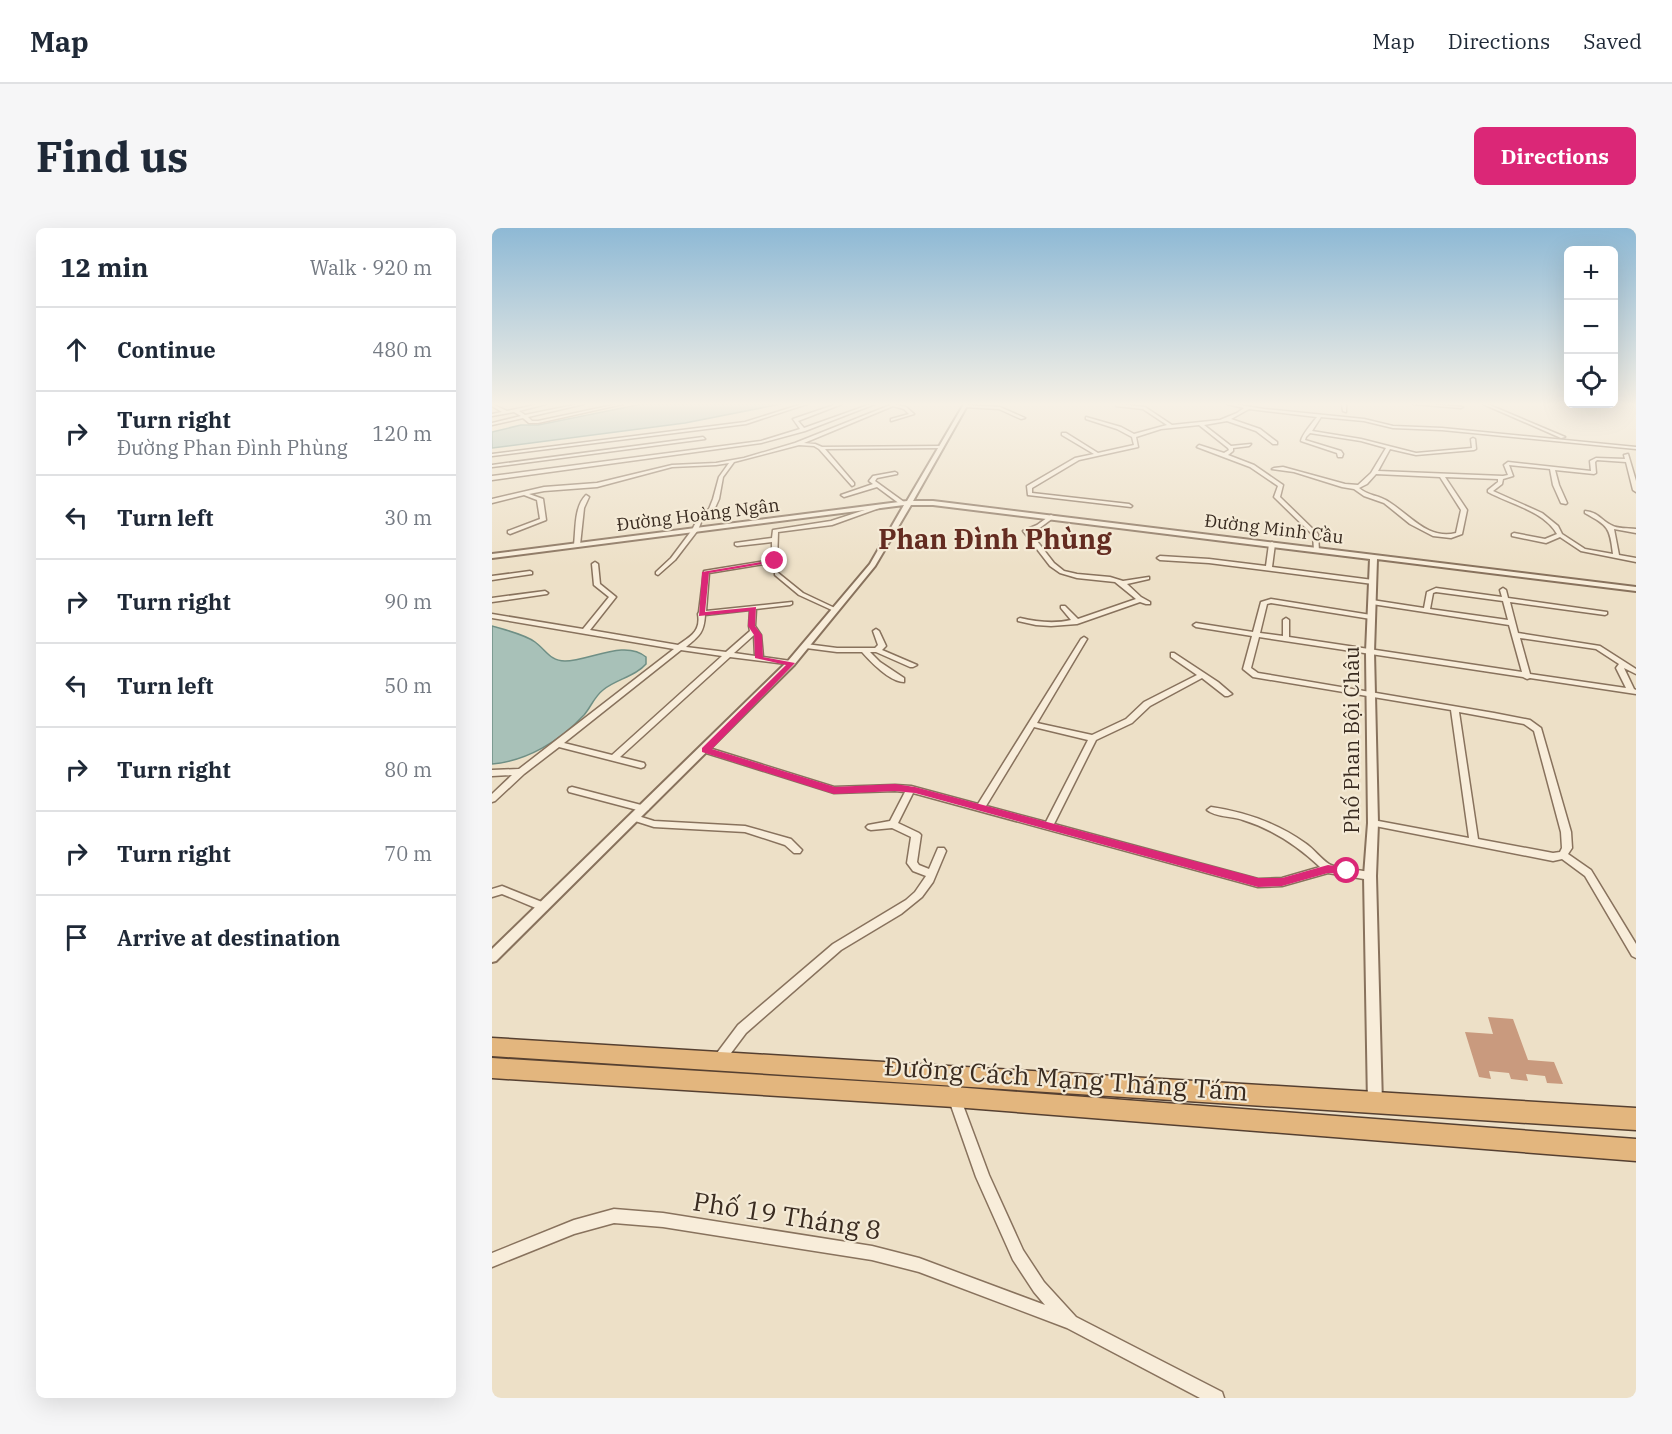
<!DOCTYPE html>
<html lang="en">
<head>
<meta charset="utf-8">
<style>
	:root { --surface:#fff; --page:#f6f6f7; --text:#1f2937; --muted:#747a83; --line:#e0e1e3; --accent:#db2777 }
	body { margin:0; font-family:"IBM Plex Serif",serif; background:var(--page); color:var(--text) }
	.controls { position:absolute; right:18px; top:18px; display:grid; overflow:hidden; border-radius:9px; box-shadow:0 6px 24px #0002 }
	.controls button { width:54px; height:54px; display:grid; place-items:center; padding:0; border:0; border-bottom:2px solid var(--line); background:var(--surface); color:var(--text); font:30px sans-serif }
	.stop { position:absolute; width:18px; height:18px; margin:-14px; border:4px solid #db2777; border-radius:50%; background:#fff }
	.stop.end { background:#db2777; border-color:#fff; box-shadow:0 2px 6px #0008 }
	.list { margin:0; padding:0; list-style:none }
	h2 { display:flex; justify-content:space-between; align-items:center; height:78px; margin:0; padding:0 24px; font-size:26px }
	h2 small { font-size:20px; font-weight:400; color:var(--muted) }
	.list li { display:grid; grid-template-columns:39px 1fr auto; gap:18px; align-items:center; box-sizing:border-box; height:84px; padding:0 24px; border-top:2px solid var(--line) }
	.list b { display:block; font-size:22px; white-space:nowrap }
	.list p { margin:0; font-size:20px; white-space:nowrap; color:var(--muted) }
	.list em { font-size:20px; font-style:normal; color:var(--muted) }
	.icon { flex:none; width:33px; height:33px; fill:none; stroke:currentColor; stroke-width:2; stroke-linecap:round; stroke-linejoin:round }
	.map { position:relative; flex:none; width:1144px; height:1170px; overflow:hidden; border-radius:9px }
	header { display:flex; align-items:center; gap:36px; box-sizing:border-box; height:84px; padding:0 30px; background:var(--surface); border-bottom:2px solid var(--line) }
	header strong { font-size:28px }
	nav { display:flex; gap:33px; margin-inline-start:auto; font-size:21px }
	.intro { display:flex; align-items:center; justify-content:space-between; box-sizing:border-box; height:144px; padding:0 36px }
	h1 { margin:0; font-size:42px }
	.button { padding:15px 27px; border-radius:9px; background:var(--accent); color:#fff; font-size:21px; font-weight:700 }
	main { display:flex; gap:36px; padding:0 36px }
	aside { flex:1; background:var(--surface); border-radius:9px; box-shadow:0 6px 24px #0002 }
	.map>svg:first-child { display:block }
</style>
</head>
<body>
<header>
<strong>Map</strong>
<nav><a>Map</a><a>Directions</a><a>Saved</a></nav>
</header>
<div class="intro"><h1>Find us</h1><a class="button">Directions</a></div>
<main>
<aside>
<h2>12 min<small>Walk · 920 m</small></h2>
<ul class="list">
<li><svg class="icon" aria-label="ahead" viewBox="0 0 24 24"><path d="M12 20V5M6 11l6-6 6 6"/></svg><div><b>Continue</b></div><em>480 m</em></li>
<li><svg class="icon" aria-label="right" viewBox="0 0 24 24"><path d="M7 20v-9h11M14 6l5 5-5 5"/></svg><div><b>Turn right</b><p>Đường Phan Đình Phùng</p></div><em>120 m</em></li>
<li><svg class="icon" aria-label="left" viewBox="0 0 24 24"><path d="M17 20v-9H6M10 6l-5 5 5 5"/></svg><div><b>Turn left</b></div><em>30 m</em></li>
<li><svg class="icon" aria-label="right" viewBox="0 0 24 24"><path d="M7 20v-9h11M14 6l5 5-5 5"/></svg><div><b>Turn right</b></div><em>90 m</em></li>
<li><svg class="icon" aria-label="left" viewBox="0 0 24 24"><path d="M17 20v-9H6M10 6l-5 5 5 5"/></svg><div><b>Turn left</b></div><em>50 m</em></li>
<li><svg class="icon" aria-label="right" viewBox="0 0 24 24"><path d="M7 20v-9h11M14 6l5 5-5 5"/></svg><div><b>Turn right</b></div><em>80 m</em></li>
<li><svg class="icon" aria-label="right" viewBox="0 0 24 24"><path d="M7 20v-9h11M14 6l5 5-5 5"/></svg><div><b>Turn right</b></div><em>70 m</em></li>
<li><svg class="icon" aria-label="arrive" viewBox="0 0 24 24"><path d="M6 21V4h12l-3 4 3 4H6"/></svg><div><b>Arrive at destination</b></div></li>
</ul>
</aside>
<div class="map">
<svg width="1144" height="1170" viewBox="0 0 1144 1170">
	<rect width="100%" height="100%" fill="#ede0c7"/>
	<g fill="#a8c1b8" stroke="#6f8f85" stroke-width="1.5">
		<path d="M150 176H289L193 195 0 220V204L29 197H46Z"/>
		<path d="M0 398C13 402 32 406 43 414 54 422 58 433 73 433 97 433 133 411 154 429V436C143 449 124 451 111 462 102 469 99 479 92 487 68 513 35 533 0 536Z"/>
	</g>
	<path fill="#c99a7e" d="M996 789 1021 791 1036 832 1062 834 1071 856 1055 855 1053 848 1034 846 1036 853 1019 851 1017 845 997 843 999 851 987 849 973 804 1001 806Z"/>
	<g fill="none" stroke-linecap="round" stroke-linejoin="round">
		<g stroke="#88725d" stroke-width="3">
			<g id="minor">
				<path d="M0 176 15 183 48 176H54L27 183 33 187 87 176H92L36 189 40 193H46L126 176H131L46 195H37L31 190 0 197V195L29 188 22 184 0 188V186L10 184 0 178Z"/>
				<path d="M310 176H315L254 196 0 228V226L253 194Z"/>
				<path d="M345 176H350L306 193 312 200 379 176H383L313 203 269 215 0 252V248L269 213 308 201 301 191Z"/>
				<path d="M401 176 414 179 422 186 399 193V191L417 186 412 181 401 178 312 215 323 216 330 219 449 218 451 220 333 221 362 255V257L360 258 327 221 322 218 307 217 242 234 231 249 227 271 222 282 210 292 206 302 183 332 166 347 164 346V344L179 330 200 302 206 290 217 281 221 271 227 249 237 235 224 237 180 239 105 259 52 263 37 266 51 271 54 292 18 306 16 305V303L48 291 45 272 32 267 0 275V271L52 259 105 255 180 237 224 235 252 230 303 215Z"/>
				<path d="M625 176 653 179 680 197 728 192 745 185 752 180 735 176H741L772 181 872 191 901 198 950 200 1144 219V221L950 202 901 200 872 193 829 189 820 203 869 211 924 225 980 220 979 211 981 210 983 211 984 221 982 222 924 227 898 221 886 243 1011 248 1016 247 1012 237 1016 234 1099 243 1098 233 1104 230 1133 231 1132 227 1136 226 1144 253V264L1141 262 1134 234 1105 232 1103 234 1104 245 1102 246 1063 242 1067 257 1075 275 1074 276 1069 275 1061 257 1058 241 1017 237 1021 248 1011 251 1010 256 1001 263 1050 285 1066 298 1070 306 1093 321 1121 326C1118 299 1116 298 1093 285V283C1106 284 1110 293 1119 297 1125 301 1137 300 1144 301V305L1122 301 1127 327 1144 330V334L1089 323 1068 309 1054 315 1020 308V306L1022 305 1053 311 1065 306C1052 283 1018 276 996 264V262L1006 254V251L953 249 975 282 970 306 959 310 941 308 918 296 892 275 872 268 862 261 850 259 802 244 780 241 782 240 791 239 853 256 866 257 879 245 894 220 869 213 818 205 814 209 813 212 849 223 851 226 850 229H846L845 225 809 213C810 207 820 195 825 189L757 181 739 191 768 201 785 214V216H781L764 203 735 193 712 197 739 218 759 216 757 218 741 220V223L736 227 762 237 791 257 788 269 826 306 827 323 822 322 821 307 782 269 786 258 758 239 705 219 707 217 732 225 737 222 736 220 707 197 669 201 644 209 646 219 587 232 540 260V265L637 276 640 278 639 279 536 267 535 258 583 230 602 226 570 207V205H574L606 225 642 217 640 209 625 201 594 191V189L629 199 642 206 675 197 651 181 624 178ZM884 246 948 249 969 282 964 305C936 312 919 288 897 274 887 267 876 268 867 260L875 256Z"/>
				<path d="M850 176H854V184L851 183Z"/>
				<path d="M921 176H934L971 179 969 180Z"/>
				<path d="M991 176H995L1073 209 1069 210Z"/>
				<path d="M473 177 508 179 533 190 529 191 507 181 472 179Z"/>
				<path d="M211 209 213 211 0 239V237Z"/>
				<path d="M403 244 405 245V246L385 250 383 253 412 274V276H408L385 259 352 269 349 267 381 256 377 253 381 248Z"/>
				<path d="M94 267 97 269 92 280 88 317 85 319 82 317C84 301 82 279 94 267Z"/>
				<path d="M388 277 393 278 340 297 286 304 285 334 217 345 214 383 300 374V376L298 377 264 381 263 398 269 407 271 429 299 433H302V437L238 429 128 529 152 535 153 537 152 539 149 540 67 519 32 546 3 573 0 574V566L20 547 0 548V542L27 541 182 421 0 390V386L91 401 117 369 102 357 100 336 103 334 106 336 108 356 124 369 98 402 186 417C199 408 209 403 206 386L207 384 212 343 280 332V314L245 318 243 317V315L280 310 281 302 339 293ZM258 382 257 398 258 403 234 424 194 419C207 408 212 405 213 387ZM262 407 263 428 242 425ZM189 422 230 428 120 527 72 515Z"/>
				<path d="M559 287 561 288V290L549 299 538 304 562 335 572 343 585 346 618 349 631 353 657 349V351L635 356 649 369 658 374V376H654L648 374 585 396 559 398 544 397 526 393V391L528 390C545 394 562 396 579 392L569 380V378H573L586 391 644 371 623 354 585 350 568 345 558 338 531 303 545 297Z"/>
				<path d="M780 314 783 316 780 339 881 352 884 354 881 356 717 335 668 332 665 330 668 328 717 331 774 338 777 316Z"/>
				<path d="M38 343 40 344V346L0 352V348Z"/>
				<path d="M285 344 311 365 347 382 342 383 307 367 283 347V345Z"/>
				<path d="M944 360 1010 369 1008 362 1011 360 1014 362 1016 370 1115 384V386L1113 387 1018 374 1026 405 1108 418 1144 441V446L1132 440 1142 461 1144 462V466L1038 450 1035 451 1031 449 767 409 759 440 766 445 1002 485 1038 492 1049 500 1079 604 1080 620 1076 626 1099 642 1144 716V730L1140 728 1093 648 1070 631 1061 633 878 597 876 595 881 592 977 610 959 482 761 449 751 441 760 408 704 399 701 397 704 395 761 404 769 374 779 371 879 387 882 389 879 391 779 375 775 376 768 405 791 408V392L794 390 797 392V409L1030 444 1017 397 880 376 877 374 880 372 932 380 935 364ZM944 364 1011 373 1016 392 938 381 941 365ZM1028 410 1104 421 1127 436 1124 440 1134 460 1038 446ZM967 484 1032 496 1042 503 1069 604 1070 620 1068 624 1061 625 986 611Z"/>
				<path d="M53 363 56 365 55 366 0 374V370Z"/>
				<path d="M384 401 387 403 394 418 390 422 425 437 421 439H418L384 424H378L388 434 412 450V454C398 454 379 434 370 424H345L314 420 310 418 314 416 345 420H383L386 417 381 403Z"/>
				<path d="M592 409 595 411 545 495 600 507 634 491 652 474 705 447 679 429V425H682L726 454 740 466 736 468H733L710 450 658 478 640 495 604 512 562 596 766 651 790 650 828 639C806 618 780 601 751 592 740 588 723 589 715 582L719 579C753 584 785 595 813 615 822 621 829 631 837 636 845 641 868 642 878 644L881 645 883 648 881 651 878 652 836 645 790 658 766 659 421 565 406 595 427 605 429 607 425 634 427 637 437 641 446 620H452L454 623 441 654 430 669 409 686 349 722 254 805 230 837 226 839 222 837 220 833 222 829 246 797 341 716 414 672 423 664 434 648 421 643 415 635 419 609 400 600 379 602 376 601 374 599 376 597 398 593 413 564 403 563 342 565 211 524 210 522 211 520H217L342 559 403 557 419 558 486 576 589 411ZM542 499 596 512 554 594 494 578Z"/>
				<path d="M80 559 153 578 157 581 153 584 77 564 76 562 77 560Z"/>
				<path d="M143 587 162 593 253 598 299 611 310 622 308 625H302L293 617 253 604 162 599 140 592 138 590Z"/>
				<path d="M10 658 55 676 56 679 55 682 51 683 10 666 0 669V661Z"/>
				<path d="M464 843 468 845 470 849 468 869 497 947 531 1022 552 1054 584 1089 730 1164 732 1170H708L575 1100 427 1044 380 1032 171 999 122 995 82 1006 0 1039V1025L82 992 122 981 171 985 380 1018 427 1030 553 1077 542 1064 521 1032 484 949 456 869 460 845Z"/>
			</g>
		</g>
		<g stroke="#88725d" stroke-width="4">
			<path id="tertiary" d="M472 176H476L421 273H441L1144 359V363L885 331 882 424 886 595 884 648 890 876 888 881 883 883 878 881 876 876 872 648 876 595 874 424 878 331 441 277H419L383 338 302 437 4 733 0 734V721L296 433 378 336 412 277 0 330V326L415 273Z"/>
		</g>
		<g stroke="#564031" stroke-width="3">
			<g id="trunk">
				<path d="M0 810 1144 880V902L0 828Z"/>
				<path d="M0 830 462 859 1144 911V933L462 879 0 850Z"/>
			</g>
		</g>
		<use href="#minor" fill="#f8edda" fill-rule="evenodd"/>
		<use href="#tertiary" fill="#f8edda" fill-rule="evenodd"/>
		<use href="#trunk" fill="#e3b67e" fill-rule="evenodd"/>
	</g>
	<linearGradient id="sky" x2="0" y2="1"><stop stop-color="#8eb9d5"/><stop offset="0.52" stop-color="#f7f1e6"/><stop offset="1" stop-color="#f7f1e6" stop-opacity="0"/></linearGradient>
	<rect width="1144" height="339" fill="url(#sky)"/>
	<path fill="#db2777" d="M286 331 283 334 217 345 213 384 264 379 263 398 270 407 271 429 303 435 220 521 343 559 403 556 423 559 766 650H790L836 637 859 640V646L836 645 790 658 766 659 423 565 403 563 342 566 210 524V520L294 437 263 430 262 407 256 398 257 383 207 388 210 344Z"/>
	<g text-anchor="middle" stroke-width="4.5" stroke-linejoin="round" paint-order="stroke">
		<g font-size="18" fill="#392b20" stroke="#f4ead6">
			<text transform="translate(206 287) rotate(-7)" y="6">Đường Hoàng Ngân</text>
			<text transform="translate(782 301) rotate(7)" y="6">Đường Minh Cầu</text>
		</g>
		<g font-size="21" fill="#392b20" stroke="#f4ead6">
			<text transform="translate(860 512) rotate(-90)" y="7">Phố Phan Bội Châu</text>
		</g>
		<g font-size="26" fill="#392b20" stroke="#f4ead6">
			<text transform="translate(574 851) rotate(4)" y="9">Đường Cách Mạng Tháng Tám</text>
			<text transform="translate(295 988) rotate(9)" y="9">Phố 19 Tháng 8</text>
		</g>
		<g font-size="27" font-weight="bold" fill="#642c21" stroke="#f4ead6">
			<text x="503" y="321">Phan Đình Phùng</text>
		</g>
	</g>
</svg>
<div class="controls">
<button>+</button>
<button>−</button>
<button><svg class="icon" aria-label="locate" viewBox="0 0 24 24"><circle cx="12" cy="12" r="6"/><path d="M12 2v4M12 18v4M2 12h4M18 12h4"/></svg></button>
</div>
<div class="stop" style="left:855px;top:643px"></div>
<div class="stop end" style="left:283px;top:333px"></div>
</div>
</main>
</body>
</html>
